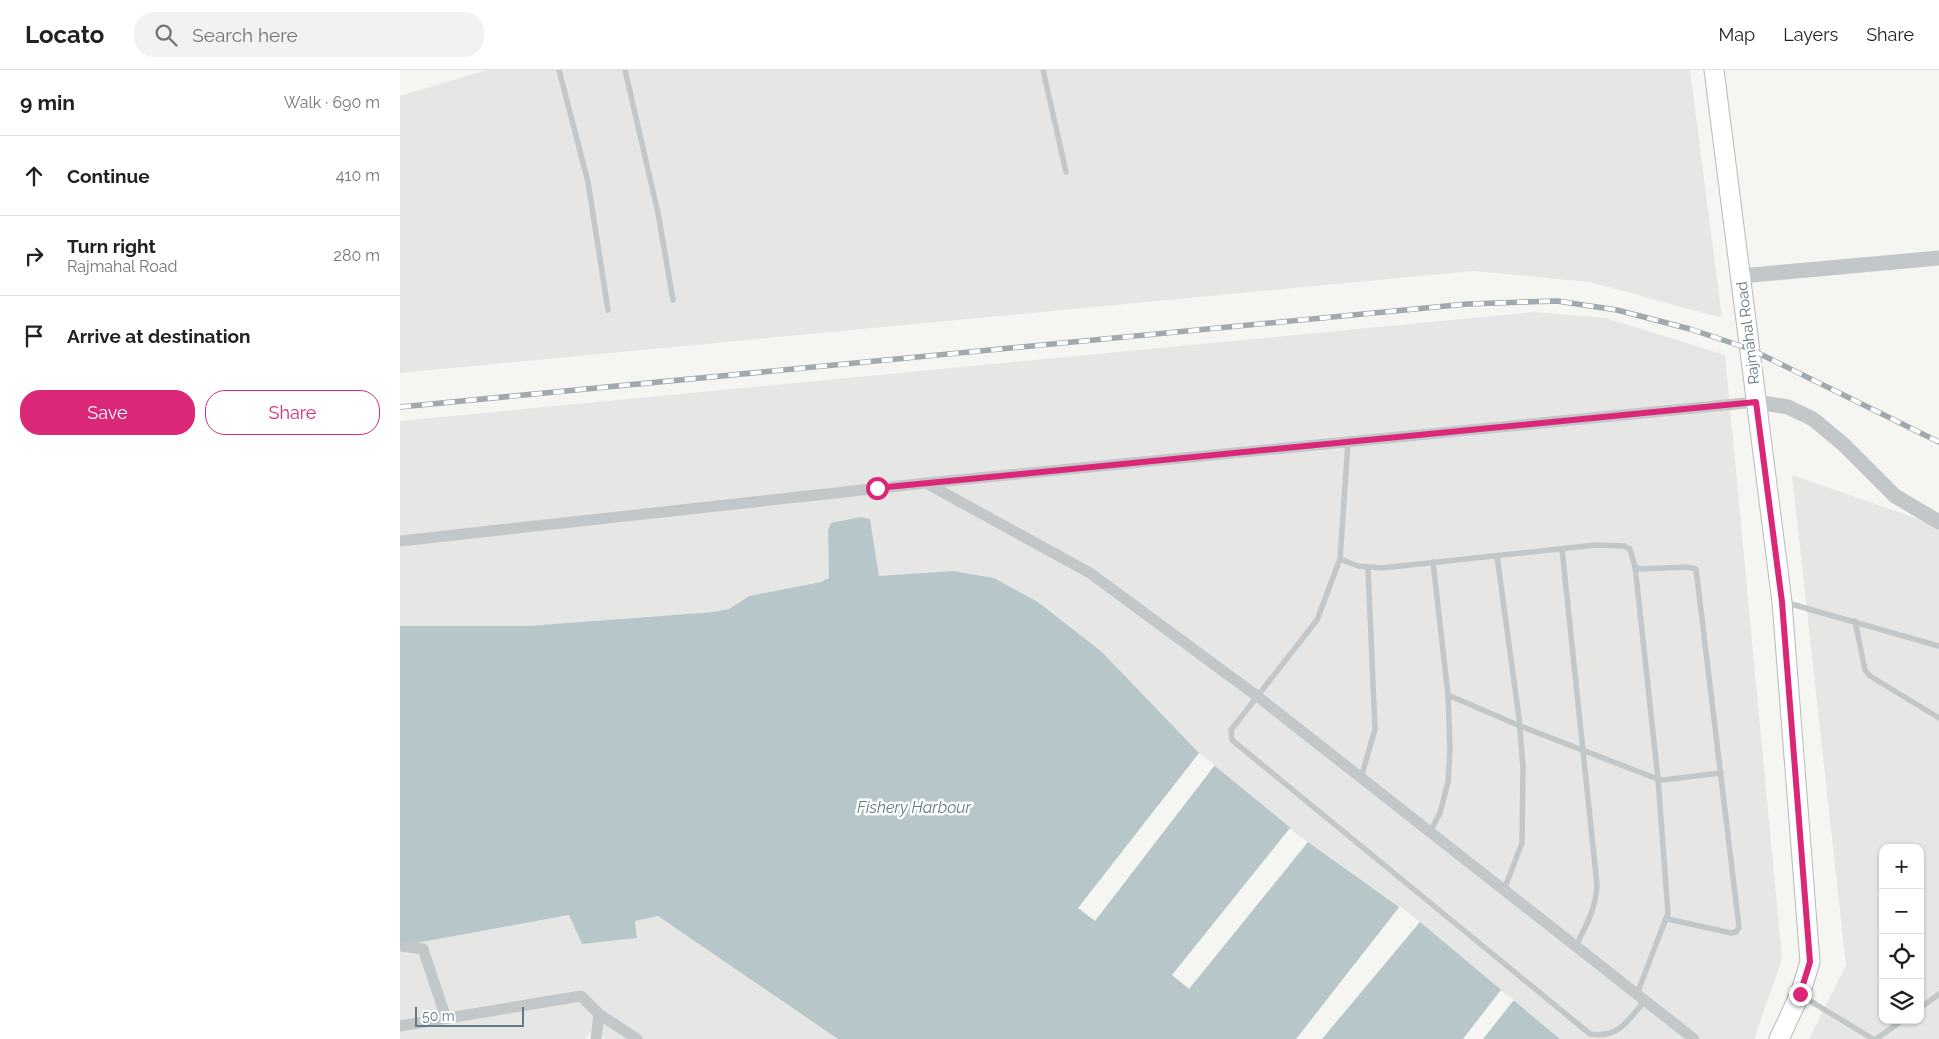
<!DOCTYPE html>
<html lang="en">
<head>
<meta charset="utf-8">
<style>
	:root { --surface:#fff; --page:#f2f2f2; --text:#202124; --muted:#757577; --line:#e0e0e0; --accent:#db2777 }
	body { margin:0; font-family:Raleway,sans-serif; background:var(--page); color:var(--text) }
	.controls { position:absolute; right:15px; bottom:15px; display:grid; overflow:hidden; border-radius:10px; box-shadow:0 1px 4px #0004 }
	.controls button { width:45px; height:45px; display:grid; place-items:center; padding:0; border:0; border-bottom:1px solid var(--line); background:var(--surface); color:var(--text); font:25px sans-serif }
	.scale { position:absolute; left:15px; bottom:12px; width:109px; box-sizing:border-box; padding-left:5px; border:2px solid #637984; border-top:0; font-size:14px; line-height:18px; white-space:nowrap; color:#637984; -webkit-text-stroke:4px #fff; paint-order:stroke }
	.stop { position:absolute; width:15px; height:15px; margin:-11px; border:4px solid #db2777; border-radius:50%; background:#fff }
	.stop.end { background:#db2777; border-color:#fff; box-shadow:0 1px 5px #0008 }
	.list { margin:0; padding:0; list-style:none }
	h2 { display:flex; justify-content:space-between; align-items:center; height:65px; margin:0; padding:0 20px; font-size:21px }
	h2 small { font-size:16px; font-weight:400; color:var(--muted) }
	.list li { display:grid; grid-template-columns:32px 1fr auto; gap:15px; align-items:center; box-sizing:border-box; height:80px; padding:0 20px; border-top:1px solid var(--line) }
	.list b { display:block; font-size:19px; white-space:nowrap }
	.list p { margin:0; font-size:16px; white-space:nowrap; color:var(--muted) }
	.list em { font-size:16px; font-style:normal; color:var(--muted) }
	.actions { display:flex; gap:10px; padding:15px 20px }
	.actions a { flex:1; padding:11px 0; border:1px solid var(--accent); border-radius:20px; text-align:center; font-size:18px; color:var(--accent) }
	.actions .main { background:var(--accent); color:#fff }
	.icon { flex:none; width:28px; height:28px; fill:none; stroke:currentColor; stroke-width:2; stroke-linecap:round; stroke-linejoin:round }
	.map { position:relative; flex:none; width:1539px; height:969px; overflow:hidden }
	header { display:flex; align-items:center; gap:30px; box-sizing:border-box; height:70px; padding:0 25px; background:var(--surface); border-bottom:1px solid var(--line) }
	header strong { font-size:24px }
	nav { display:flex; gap:28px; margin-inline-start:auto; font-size:18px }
	.search { width:350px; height:45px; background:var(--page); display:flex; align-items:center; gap:12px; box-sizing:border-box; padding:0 18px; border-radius:20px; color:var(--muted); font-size:19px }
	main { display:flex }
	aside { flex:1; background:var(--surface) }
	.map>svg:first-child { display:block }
</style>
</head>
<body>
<header>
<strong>Locato</strong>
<div class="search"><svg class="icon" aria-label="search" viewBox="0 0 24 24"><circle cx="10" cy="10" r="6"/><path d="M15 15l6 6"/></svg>Search here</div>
<nav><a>Map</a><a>Layers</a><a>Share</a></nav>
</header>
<main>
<aside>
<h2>9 min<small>Walk · 690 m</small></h2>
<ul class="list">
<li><svg class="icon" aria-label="ahead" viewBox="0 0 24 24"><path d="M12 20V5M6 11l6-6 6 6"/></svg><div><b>Continue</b></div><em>410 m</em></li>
<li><svg class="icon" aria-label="right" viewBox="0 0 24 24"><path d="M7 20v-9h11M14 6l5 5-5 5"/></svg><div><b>Turn right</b><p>Rajmahal Road</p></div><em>280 m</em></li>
<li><svg class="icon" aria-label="arrive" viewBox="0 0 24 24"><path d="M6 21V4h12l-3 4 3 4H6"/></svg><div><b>Arrive at destination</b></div></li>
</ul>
<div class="actions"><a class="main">Save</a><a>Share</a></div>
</aside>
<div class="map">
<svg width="1539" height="969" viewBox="0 0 1539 969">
	<rect width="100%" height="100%" fill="#f5f5f1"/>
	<g fill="#e6e7e5" fill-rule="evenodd">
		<path d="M87 0H1290L1322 248 1190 212 1073 201 0 303V26Z"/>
		<path d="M1134 242 1206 248 1325 285 1382 889 1354 969H1160L1020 852 908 772 799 683 702 582 638 532 594 508 553 501 479 506 470 449 461 447 430 501V508L421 512 349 526 329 539 313 542 128 556H0V351Z"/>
		<path d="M1392 405 1539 456V969H1409L1446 895ZM1483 778H1520V950H1483Z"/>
		<path d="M169 845 237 868 235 851 258 845 438 969H206L190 962 185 969H0V876Z"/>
	</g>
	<path fill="#b7c6c8" d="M461 447 470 449 479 506 553 501 594 508 638 532 702 582 799 683 908 772 1020 852 1160 969H438L258 846 235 851 237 868 182 874 169 845 0 876V556H128L313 542 329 539 349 526 421 512 429 508 428 460 431 453Z"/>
	<g fill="#f5f5f1">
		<path d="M799 683 815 695 695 851 678 838Z"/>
		<path d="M890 758 908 772 789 919 772 905Z"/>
		<path d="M1000 836 1020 852 922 969H896Z"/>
		<path d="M1101 920 1114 930 1083 969H1063Z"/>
	</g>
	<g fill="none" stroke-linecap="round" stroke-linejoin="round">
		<g stroke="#b5babd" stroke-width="21">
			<path id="primary" d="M1314 0 1382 532 1410 892 1400 924 1379 969"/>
		</g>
		<g stroke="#c2c7c9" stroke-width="5.5">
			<path d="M159 0 188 112 208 240"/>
			<path d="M225 0 258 143 273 230"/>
			<path d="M643 0 666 102"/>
			<path d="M948 372 940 489 917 550 831 660 832 670 1190 964C1218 969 1229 950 1245 930"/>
			<path d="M1162 479 1197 815C1196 838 1186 856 1176 876"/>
			<path d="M1097 486 1119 648 1123 697 1122 773 1104 820"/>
			<path d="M940 489 958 496 982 498 1196 475 1224 476 1230 479 1235 497 1240 499 1287 497 1296 499 1339 857 1336 862 1331 863 1268 849"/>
			<path d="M1235 496 1258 709 1268 843 1237 924"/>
			<path d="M1384 532 1539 576"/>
			<path d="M1455 551 1465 600 1470 606 1539 648"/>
			<path d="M1048 625 1120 656 1255 708 1262 710 1321 703"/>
			<path d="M961 708 975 659 968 498"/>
			<path d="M1030 762 1040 743 1048 712 1050 679 1048 625 1033 492"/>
			<path d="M1402 926 1473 969"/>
			<path d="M1520 938 1539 924"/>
			<path d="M1476 969 1503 950"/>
		</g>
		<g stroke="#c2c7c9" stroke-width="11">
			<path d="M526 413 690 503 857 626 1294 969"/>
			<path d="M0 471 526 413 1356 332"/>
			<path d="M0 876 23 879 46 948"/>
			<path d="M199 944 237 969"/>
			<path d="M0 956 181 926 199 944 196 969"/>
		</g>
		<g stroke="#c2c7c9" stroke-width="15">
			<path d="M1341 206 1539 188"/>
			<path d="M1356 332 1388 337 1413 349 1443 374 1495 426 1539 452"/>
		</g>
		<use href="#primary" stroke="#fff" stroke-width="19"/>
		<g stroke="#a0a9ad" stroke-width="5.5">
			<path id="rail" d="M0 337 1067 234 1157 231 1217 240 1290 259 1350 279 1539 372"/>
		</g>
		<use href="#rail" stroke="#fff" stroke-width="4" stroke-dasharray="11" stroke-linecap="butt"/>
	</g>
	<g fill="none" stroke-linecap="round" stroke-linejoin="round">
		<path stroke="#db2777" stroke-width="6" d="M477 418 1356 332 1382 532 1410 892 1400 924"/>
	</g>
	<g text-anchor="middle" stroke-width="5" stroke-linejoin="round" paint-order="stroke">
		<g font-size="15" fill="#637984" stroke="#fff">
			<text transform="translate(1348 263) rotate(-97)" y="5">Rajmahal Road</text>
		</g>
		<g font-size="16" font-style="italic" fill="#5f7b81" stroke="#fff">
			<text x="514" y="743">Fishery Harbour</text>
		</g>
	</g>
</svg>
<div class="controls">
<button>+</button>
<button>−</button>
<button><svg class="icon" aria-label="locate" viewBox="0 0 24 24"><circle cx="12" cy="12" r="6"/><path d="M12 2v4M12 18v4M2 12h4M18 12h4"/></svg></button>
<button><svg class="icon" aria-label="layers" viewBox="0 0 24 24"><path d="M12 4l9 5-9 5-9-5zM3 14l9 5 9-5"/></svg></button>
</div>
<div class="scale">50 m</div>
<div class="stop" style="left:477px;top:418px"></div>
<div class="stop end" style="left:1400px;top:924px"></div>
</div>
</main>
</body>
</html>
